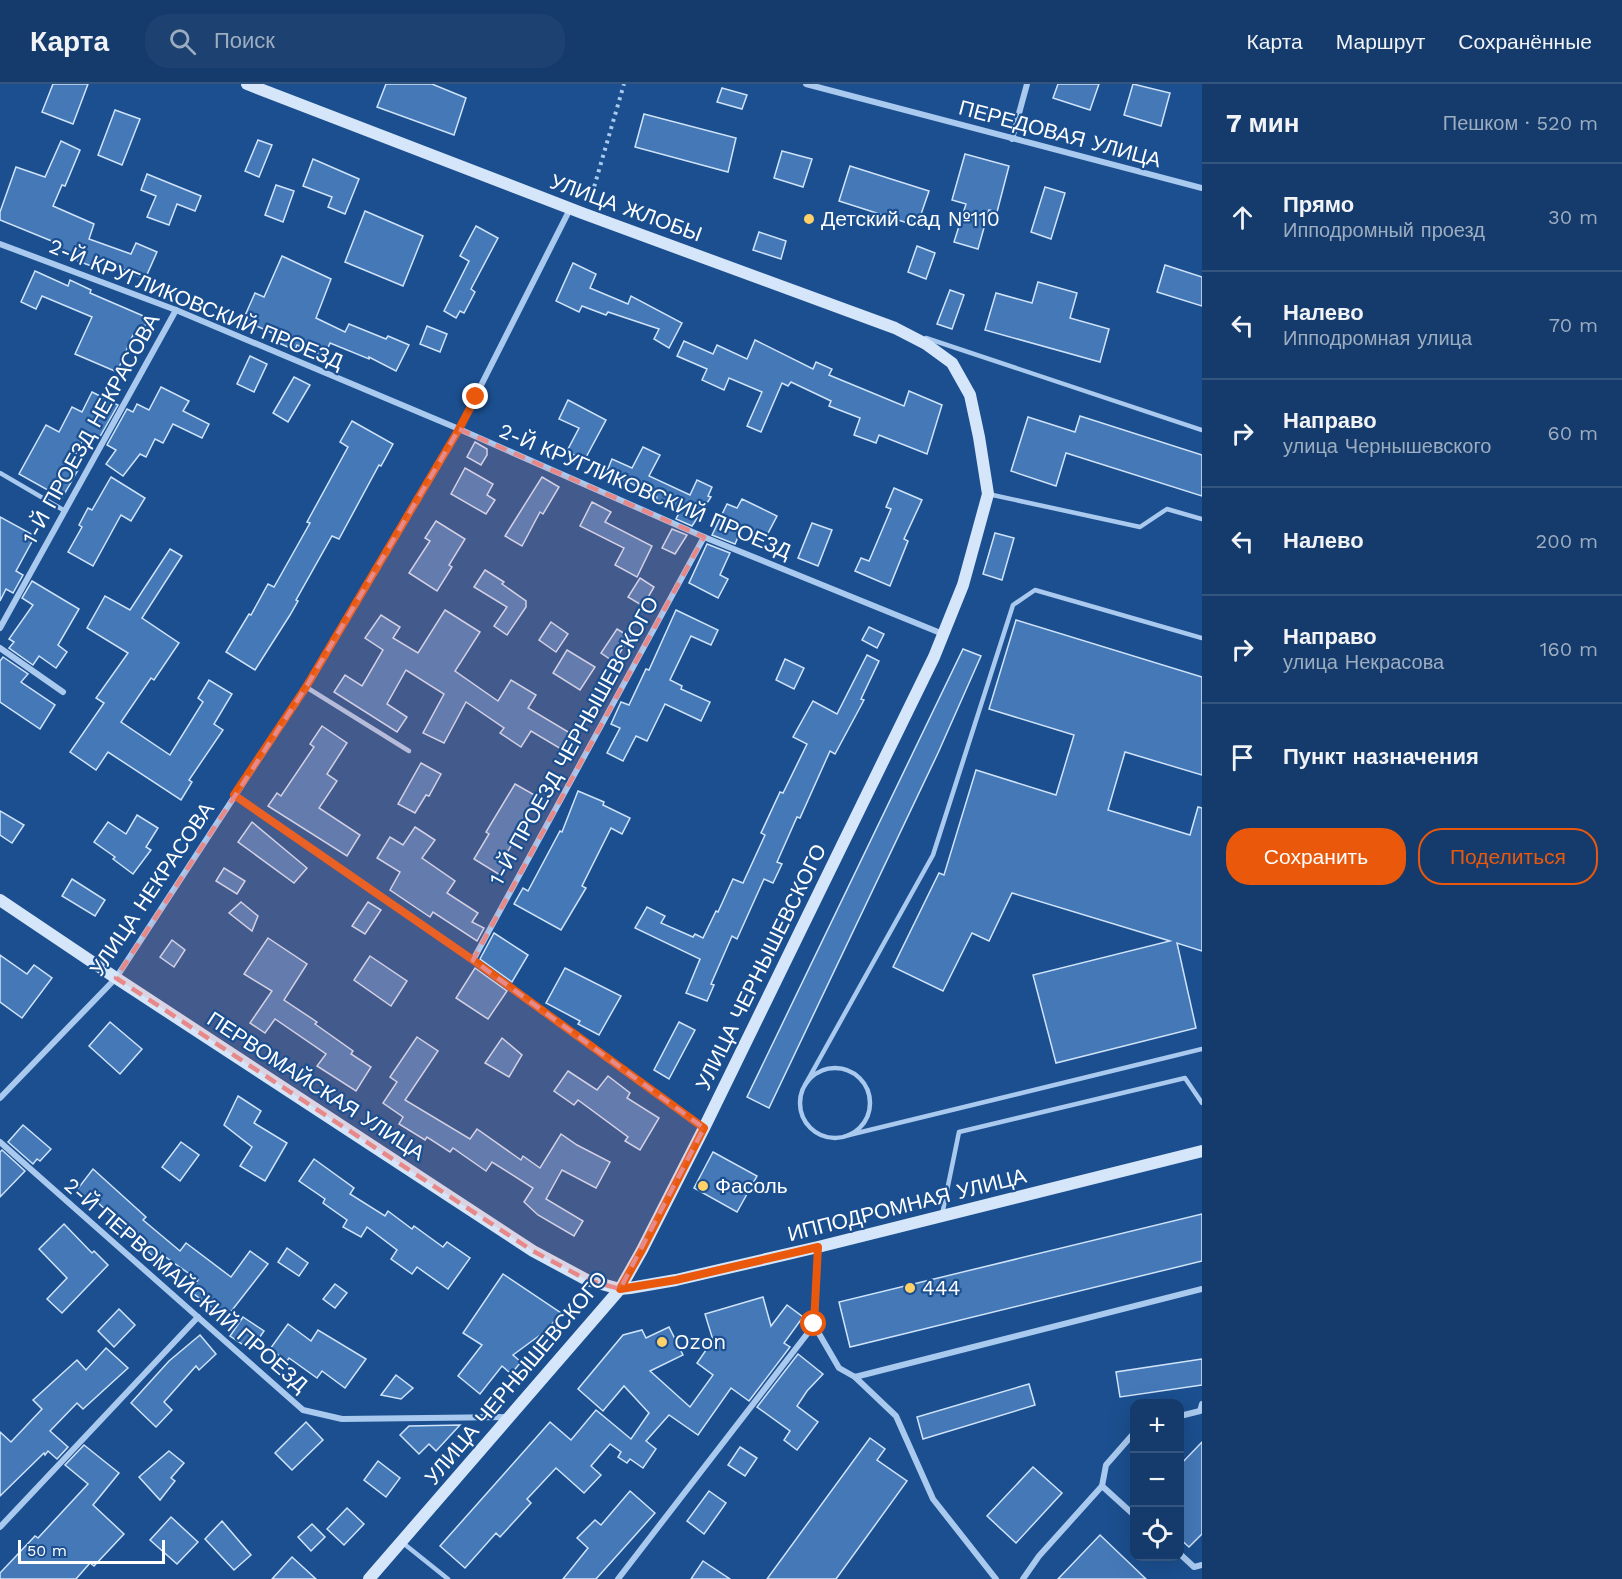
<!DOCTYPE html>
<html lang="ru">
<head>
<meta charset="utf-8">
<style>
	:root { --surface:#143b6b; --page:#1d4271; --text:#f1f3f6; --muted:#9dadc1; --line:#33557e; --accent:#ea580c }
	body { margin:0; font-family:"Work Sans",sans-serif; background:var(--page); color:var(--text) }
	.controls { position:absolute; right:18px; bottom:18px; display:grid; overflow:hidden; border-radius:12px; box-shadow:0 6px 24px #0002 }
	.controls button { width:54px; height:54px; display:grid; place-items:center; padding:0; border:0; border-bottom:2px solid var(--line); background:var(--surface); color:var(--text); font:30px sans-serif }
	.scale { position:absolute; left:18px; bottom:15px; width:147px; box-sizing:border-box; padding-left:6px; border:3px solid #fff; border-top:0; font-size:16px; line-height:21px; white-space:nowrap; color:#fff; -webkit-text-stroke:4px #1b4f8f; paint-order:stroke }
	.stop { position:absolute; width:18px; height:18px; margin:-14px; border:4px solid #ea580c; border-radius:50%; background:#fff }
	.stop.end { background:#ea580c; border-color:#fff; box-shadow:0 2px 6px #0008 }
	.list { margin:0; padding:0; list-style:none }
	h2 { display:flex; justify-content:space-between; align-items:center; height:78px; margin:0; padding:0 24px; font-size:26px }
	h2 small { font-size:20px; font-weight:400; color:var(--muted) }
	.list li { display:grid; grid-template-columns:39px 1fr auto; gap:18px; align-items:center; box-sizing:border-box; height:108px; padding:0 24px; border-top:2px solid var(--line) }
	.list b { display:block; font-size:22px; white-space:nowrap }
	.list p { margin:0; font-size:20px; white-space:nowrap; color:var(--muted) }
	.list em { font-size:20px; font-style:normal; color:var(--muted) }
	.actions { display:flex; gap:12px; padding:18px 24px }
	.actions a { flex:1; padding:14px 0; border:2px solid var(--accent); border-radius:24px; text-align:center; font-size:21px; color:var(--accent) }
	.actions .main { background:var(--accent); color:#fff }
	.icon { flex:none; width:33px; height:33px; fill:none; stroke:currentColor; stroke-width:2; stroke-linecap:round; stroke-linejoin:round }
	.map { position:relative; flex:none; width:1202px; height:1495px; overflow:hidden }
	header { display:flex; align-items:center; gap:36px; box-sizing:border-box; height:84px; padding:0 30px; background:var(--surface); border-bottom:2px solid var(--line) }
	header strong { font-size:28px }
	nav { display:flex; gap:33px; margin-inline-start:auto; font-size:21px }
	.search { width:420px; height:54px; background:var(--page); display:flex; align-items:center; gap:15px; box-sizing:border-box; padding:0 21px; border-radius:24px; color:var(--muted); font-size:22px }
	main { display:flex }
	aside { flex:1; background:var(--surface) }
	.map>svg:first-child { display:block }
</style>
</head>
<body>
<header>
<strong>Карта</strong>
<div class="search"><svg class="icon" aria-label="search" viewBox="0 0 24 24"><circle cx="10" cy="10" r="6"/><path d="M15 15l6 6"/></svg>Поиск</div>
<nav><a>Карта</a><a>Маршрут</a><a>Сохранённые</a></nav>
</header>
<main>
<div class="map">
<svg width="1202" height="1495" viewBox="0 0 1202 1495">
	<rect width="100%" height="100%" fill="#1b4f8f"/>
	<g fill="#4478b7" stroke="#cfe3fa" stroke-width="1.5">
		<path d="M53 0H88L73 40 42 28Z"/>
		<path d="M386 0H432L466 14 454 51 377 23Z"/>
		<path d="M1058 0H1099L1090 26 1053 14Z"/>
		<path d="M1133 0 1170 9 1161 42 1124 31Z"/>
		<path d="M722 4 747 11 742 25 717 18Z"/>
		<path d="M115 26 140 35 122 81 98 71Z"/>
		<path d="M644 30 736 54 728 88 635 63Z"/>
		<path d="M258 56 272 61 259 93 245 87Z"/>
		<path d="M61 57 80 66 65 102 62 101 53 122 94 140 89 155 131 170 136 159 157 168 145 195 102 176 99 185 78 177 79 173 57 165 59 160 0 136V128L16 83 45 93Z"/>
		<path d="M782 67 812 75 803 103 774 94Z"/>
		<path d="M965 70 1009 82 997 128 989 126 978 165 954 158 966 120 952 116Z"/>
		<path d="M313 75 359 95 345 130 328 123 332 113 303 102Z"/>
		<path d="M850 82 929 107 917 142 839 117Z"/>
		<path d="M147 90 201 112 195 127 177 120 169 141 147 133 156 112 141 106Z"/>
		<path d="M276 101 294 107 283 138 265 131Z"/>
		<path d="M1045 103 1065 109 1051 155 1031 148Z"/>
		<path d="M365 127 423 152 403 202 345 178Z"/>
		<path d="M476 142 498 154 471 205 475 208 464 229 460 227 456 234 444 227 469 177 460 172Z"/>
		<path d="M759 148 786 157 781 175 753 166Z"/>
		<path d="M917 162 935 169 926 195 908 188Z"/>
		<path d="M282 172 331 195 316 234 345 248 349 240 386 255 388 252 409 261 396 287 369 273V275L330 259 324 273 297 261 295 266 274 257 277 251 243 236 255 209 264 213Z"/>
		<path d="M573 179 596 190 590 204 628 220 631 212 682 239 669 264 654 255 659 245 608 228 606 231 582 222 579 228 556 217Z"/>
		<path d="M1165 181 1202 193V222L1157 208Z"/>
		<path d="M35 187 68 202 70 196 91 206 90 209 148 234 140 254 133 251 117 288 75 270 92 233 42 212 36 225 21 218Z"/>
		<path d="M1038 198 1077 209 1070 234 1109 245 1100 278 985 246 996 209 1032 219Z"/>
		<path d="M950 206 964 211 952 245 937 240Z"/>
		<path d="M427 242 447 250 440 268 420 260Z"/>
		<path d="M755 256 813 285 816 278 832 285 829 291 904 322 909 307 942 321 927 370 879 351 876 359 854 351 860 334 829 322 831 317 791 298 788 302 782 299 761 348 747 342 762 308 729 294 724 306 702 296 707 285 677 272 684 257 713 270 717 261 747 275Z"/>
		<path d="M250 272 267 280 254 308 237 300Z"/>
		<path d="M294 293 310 301 288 338 273 329Z"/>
		<path d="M161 303 189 317 183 327 209 340 202 354 173 340 163 359 155 355 146 373 140 370 123 392 106 380 116 366 107 361 127 325 133 328 137 320 149 326Z"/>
		<path d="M92 308 118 321 98 356 86 350 70 381 78 386 62 414 19 390 46 341 59 348 72 323 82 328Z"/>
		<path d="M568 316 606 336 584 377 567 367 579 344 559 335Z"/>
		<path d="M1080 332 1202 371V412L1066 369 1056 402 1011 387 1028 333 1075 348Z"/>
		<path d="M352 337 393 360 381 382 379 381 339 455 332 452 296 516 298 517 290 531 255 586 226 568 249 530 251 531 268 500 274 503 310 439 307 438 348 363 340 358Z"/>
		<path d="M475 358 487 365V371L481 381 467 373Z"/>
		<path d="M643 363 660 371 649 392 690 411 697 396 712 403 708 412 711 413 692 442 676 435 680 427 656 416 657 413 607 387 612 375 632 384Z"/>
		<path d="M465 384 493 400 487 411 495 416 486 430 451 410Z"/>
		<path d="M111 393 145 414 131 437 121 431 93 482 68 468 82 443 79 441 88 424 92 426Z"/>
		<path d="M542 393 559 403 543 430 540 428 522 462 505 452Z"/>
		<path d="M894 404 922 416 904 455 908 457 890 502 855 487 861 474 869 477 891 425 886 423Z"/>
		<path d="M742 415 777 432 766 453 743 442 735 460 712 451 727 420 737 424Z"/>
		<path d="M592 418 611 428 605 438 652 462 637 493 615 481 624 464 580 442Z"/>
		<path d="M0 433 35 452 16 487 23 491 13 509 6 505 0 517Z"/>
		<path d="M436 437 465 455 449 481 452 483 437 507 409 489 430 457 425 454Z"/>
		<path d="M812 439 832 446 818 482 798 474Z"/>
		<path d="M672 445 687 451 675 470 662 464Z"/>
		<path d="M995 449 1014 454 1002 496 983 490Z"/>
		<path d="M707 460 730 469 720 491 728 495 718 514 689 499Z"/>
		<path d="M170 465 182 472 142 534 179 559 154 596 151 594 121 638 170 671 203 618 198 614 209 596 232 610 214 640 223 646 189 696 192 698 181 716 108 668 96 686 70 668 104 619 96 614 128 569 87 544 105 512 130 526Z"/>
		<path d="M485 486 504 498 502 500 526 517V523L507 551 494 542 507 523 474 503Z"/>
		<path d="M640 494 654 503 643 522 628 513Z"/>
		<path d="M32 497 79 525 58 561 67 568 56 584 39 572 33 581 9 564 14 558 9 555 33 521 22 514Z"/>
		<path d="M445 526 480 548 455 587 498 617 511 596 536 611 528 624 575 652 566 668 531 647 521 663 500 649 504 644 466 618 444 659 423 649 444 610 406 586 387 620 407 633 397 648 334 608 345 591 362 602 383 566 365 554 381 531 400 543 393 554 418 569Z"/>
		<path d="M676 526 718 546 711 561 691 552 670 596 682 602 681 605 710 618 701 637 665 620 647 657 636 652 623 677 607 669 620 644 611 640 621 618 629 621 646 585 649 586Z"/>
		<path d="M1016 536 1202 593V691L1125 668 1108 726 1190 751 1198 723 1202 724V867L1177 859 1196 944 1056 979 1033 891 1170 857 1012 809 989 857 972 849 943 907 893 883 939 789 944 791 976 686 1056 711 1074 651 989 625Z"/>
		<path d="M551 538 568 550 556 568 539 556Z"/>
		<path d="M869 543 884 550 877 564 862 556Z"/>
		<path d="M617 545 630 553 614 578 601 569Z"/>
		<path d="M963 565 981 572 938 669 769 1024 747 1013Z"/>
		<path d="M567 566 595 583 580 606 553 589Z"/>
		<path d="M867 571 879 577 861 615 864 616 835 670 830 667 800 734 797 733 777 778 782 780 773 799 764 795 737 855 732 852 711 900 714 901 707 917 686 909 700 875 635 844 647 823 665 832 661 839 693 853 695 850 703 854 716 827 718 828 733 795 743 799 765 751 761 749 780 708 783 709 807 660 793 653 813 617 837 630Z"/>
		<path d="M3 573 28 590 21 598 55 621 40 645 0 618V577Z"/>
		<path d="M785 575 804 584 794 605 776 596Z"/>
		<path d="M322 642 347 659 327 690 337 697 319 724 360 751 347 772 268 722 277 709 281 712 314 663 310 660Z"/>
		<path d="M421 679 441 690 429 712 426 711 415 729 398 720Z"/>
		<path d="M515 700 538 713 507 769 511 772 500 791 474 775 489 750 486 748Z"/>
		<path d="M578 707 604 718 603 721 630 734 622 750 611 744 582 802 586 804 561 846 514 820 523 804 528 807 560 747 562 748Z"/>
		<path d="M0 727 24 741 12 759 0 751Z"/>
		<path d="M137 731 158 744 146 763 151 766 133 790 113 775 115 773 94 758 108 738 126 750Z"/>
		<path d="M252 738 307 784 294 799 238 758Z"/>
		<path d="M415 743 435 756 422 774 455 797 447 809 478 829 472 838 484 844 477 857 433 828 430 833 390 806 400 788 377 774 390 753 403 761Z"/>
		<path d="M224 784 245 797 237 810 216 797Z"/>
		<path d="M72 795 105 816 95 832 62 812Z"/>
		<path d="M241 818 258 832 252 847 229 829Z"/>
		<path d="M368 818 381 826 365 850 352 842Z"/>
		<path d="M494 849 528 871 512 898 480 875Z"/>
		<path d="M268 854 307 880 284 916 317 938 315 940 353 967 351 970 371 983 356 1007 317 982 326 970 275 935 265 949 250 939 272 907 244 890Z"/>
		<path d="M172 856 185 866 174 883 160 873Z"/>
		<path d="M0 871 27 890 34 881 52 894 22 934 0 918Z"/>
		<path d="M370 872 407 897 391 922 354 896Z"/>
		<path d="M475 884 507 907 488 935 456 914Z"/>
		<path d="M565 884 621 912 599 951 578 940 580 937 546 919Z"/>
		<path d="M110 938 142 965 120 990 89 962Z"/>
		<path d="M679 938 695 946 669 995 654 986Z"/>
		<path d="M417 953 438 967 405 1016 470 1055 477 1045 521 1076 523 1072 540 1084 561 1050 577 1061 610 1078 596 1104 562 1086 546 1115 583 1137 574 1152 538 1131 524 1118 533 1104 492 1078 486 1087 453 1064 450 1068 427 1053 425 1056 399 1040 403 1033 383 1019 397 998 390 993Z"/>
		<path d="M502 954 522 971 509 993 485 979Z"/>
		<path d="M568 987 597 1006 608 992 630 1009 627 1014 659 1034 640 1066 625 1057 628 1053 578 1016 574 1021 554 1007Z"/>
		<path d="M238 1012 261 1027 254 1039 287 1059 265 1097 240 1082 252 1063 224 1041Z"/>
		<path d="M23 1041 51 1065 40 1077 37 1075 33 1080 8 1058Z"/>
		<path d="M181 1058 199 1071 180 1097 162 1083Z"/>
		<path d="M2 1066 25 1087 0 1113V1068Z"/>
		<path d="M713 1068 757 1092 737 1128 694 1104Z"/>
		<path d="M314 1075 354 1104 350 1110 385 1132 388 1127 412 1145 414 1142 443 1163 447 1158 470 1174 448 1205 417 1183 412 1190 391 1175 397 1166 367 1143 361 1153 343 1143 347 1136 323 1119 325 1115 299 1097Z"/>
		<path d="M93 1085 146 1133 143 1136 180 1167 186 1159 231 1193 250 1167 268 1180 226 1234 190 1207 198 1196 157 1167 153 1172 134 1156 136 1154 96 1117 94 1120 76 1107Z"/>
		<path d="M1202 1130V1177L850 1263 839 1218Z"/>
		<path d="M64 1140 92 1169 94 1167 108 1181 62 1229 47 1215 67 1194 39 1165Z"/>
		<path d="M287 1164 308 1179 299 1192 278 1178Z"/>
		<path d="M503 1190 561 1229 547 1246 513 1271 521 1278 511 1290 502 1282 480 1310 458 1292 482 1261 463 1249Z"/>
		<path d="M335 1200 347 1209 335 1224 323 1215Z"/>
		<path d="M763 1213 771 1242 787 1221 803 1233 784 1259 790 1263 749 1317 731 1304 698 1351 669 1331 646 1357 656 1365 643 1384 630 1375 627 1379 618 1373 621 1368 610 1360 591 1382 601 1391 584 1409 556 1384 527 1415 531 1419 500 1453 496 1449 465 1484 440 1462 550 1338 571 1356 596 1326 631 1355 649 1329 624 1302 603 1327 578 1305 623 1251 642 1246 646 1254 669 1243 683 1271 650 1287 690 1323 713 1291 697 1279 713 1256 705 1230Z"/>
		<path d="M119 1225 135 1241 114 1263 98 1247Z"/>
		<path d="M243 1233 264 1247 251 1266 230 1252Z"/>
		<path d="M288 1240 311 1257 318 1246 366 1275 345 1304 322 1287 317 1294 289 1274 287 1277 270 1265Z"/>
		<path d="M200 1251 216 1270 199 1286 196 1282 164 1318 172 1326 156 1343 131 1319 169 1277Z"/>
		<path d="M106 1264 128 1284 83 1325 77 1319 50 1347 68 1363 57 1375 48 1367 45 1371 44 1369 0 1412V1348L11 1358 42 1325 33 1316 77 1276 86 1286Z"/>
		<path d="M798 1270 823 1290 807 1307 797 1322 818 1338 797 1366 784 1356 790 1347 757 1323Z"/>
		<path d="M1202 1275V1301L1120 1313 1116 1288Z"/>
		<path d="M396 1291 413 1304 401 1315 381 1311Z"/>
		<path d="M1029 1300 1035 1321 923 1355 917 1333Z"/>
		<path d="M306 1338 323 1356 292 1386 275 1369Z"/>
		<path d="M460 1341 436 1367 429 1360 419 1370 400 1351 409 1342Z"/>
		<path d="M870 1354 885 1365 877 1376 907 1397 836 1495H767Z"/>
		<path d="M1202 1358V1450L1189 1463 1179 1454V1382Z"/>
		<path d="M84 1361 119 1389 93 1421 124 1450 94 1482 90 1479 76 1495H0V1489L35 1452 38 1454 88 1400 65 1381Z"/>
		<path d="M740 1363 757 1374 745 1392 728 1381Z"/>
		<path d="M169 1367 184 1379 171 1394 175 1397 160 1416 139 1393Z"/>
		<path d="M378 1377 400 1394 386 1413 364 1396Z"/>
		<path d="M1033 1383 1062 1409 1016 1459 987 1432Z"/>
		<path d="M630 1407 655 1429 596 1495H563L588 1464 577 1454 595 1436 601 1441Z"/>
		<path d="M709 1407 726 1419 704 1450 687 1437Z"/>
		<path d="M347 1424 364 1440 344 1461 327 1445Z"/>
		<path d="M171 1433 198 1458 177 1480 150 1456Z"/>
		<path d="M222 1437 251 1471 234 1486 205 1455Z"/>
		<path d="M312 1440 325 1453 311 1467 298 1453Z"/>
		<path d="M1100 1451 1146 1495H1058Z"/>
		<path d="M292 1473 316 1495H272Z"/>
		<path d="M703 1477 730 1495H691Z"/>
	</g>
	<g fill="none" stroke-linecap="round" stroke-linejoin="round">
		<path stroke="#a9c9ee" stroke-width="4" stroke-dasharray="3 4.5" stroke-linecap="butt" d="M590 117 624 0"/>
		<g stroke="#a9c9ee" stroke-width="4.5">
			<path d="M926 254 1202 346"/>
			<path d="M0 389 65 427"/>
			<path d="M988 410 1140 443 1167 425 1202 435"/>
			<path d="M306 603 409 667"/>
			<circle cx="835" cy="1019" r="35"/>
			<path d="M805 1001 933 771 1013 521 1035 506 1202 554"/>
			<path d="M849 1051 1202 965"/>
			<path d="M942 1131 959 1048 1185 994 1202 1019"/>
			<path d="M403 1459 448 1495"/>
		</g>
		<g stroke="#a9c9ee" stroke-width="6">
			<path d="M806 0 1202 104"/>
			<path d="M1012 55 1027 0"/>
			<path d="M0 160 176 226 459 345 704 453 943 550"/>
			<path d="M0 544 176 226"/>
			<path d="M0 564 63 608"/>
			<path d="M234 711 473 876 704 1044"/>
			<path d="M473 876 704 453"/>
			<path d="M0 1014 116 894 306 603 459 345 570 125"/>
			<path d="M0 1058 303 1326 342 1335 509 1333"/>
			<path d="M814 1241 839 1284 855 1293 1202 1205"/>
			<path d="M855 1293 896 1332 933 1415 996 1495"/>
			<path d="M1180 1332 1200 1327 1202 1320"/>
			<path d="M1102 1402 1134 1431"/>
			<path d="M0 1443 198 1233"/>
			<path d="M1180 1470 1194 1483 1202 1481"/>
			<path d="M618 1495 814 1241 818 1163"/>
			<path d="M1023 1495 1039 1472 1102 1402 1106 1381 1134 1349"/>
		</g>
		<g stroke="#d6e6fa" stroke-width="12">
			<path d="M247 0 582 129 895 244 926 260 952 279 970 311 979 353 988 410 963 501 934 573 704 1044 642 1166 620 1205 369 1495"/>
			<path d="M0 816 116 894 533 1167 587 1196 620 1205 630 1204 676 1196 818 1163 1202 1067"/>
		</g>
	</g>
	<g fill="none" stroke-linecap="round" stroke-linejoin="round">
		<path stroke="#ea580c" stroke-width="8" d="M476 313 459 345 306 603 234 711 473 876 704 1044 642 1166 620 1205 676 1196 818 1163 814 1240"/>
	</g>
	<path fill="#e88989" fill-opacity="0.2" stroke="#e88989" stroke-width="4.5" stroke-dasharray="12 8" stroke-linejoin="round" d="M459 345 704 453 473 876 704 1044 620 1205 587 1196 533 1167 116 894 306 603Z"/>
	<g fill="#ffd166" stroke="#1b4f8f" stroke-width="2">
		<circle cx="809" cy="135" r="6"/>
		<circle cx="703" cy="1102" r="6"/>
		<circle cx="910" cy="1204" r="6"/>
		<circle cx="662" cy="1258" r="6"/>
	</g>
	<g text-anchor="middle" stroke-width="4.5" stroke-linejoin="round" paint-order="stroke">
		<g font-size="21" fill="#fff" stroke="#1b4f8f">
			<text transform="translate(1060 50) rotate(15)" y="7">ПЕРЕДОВАЯ УЛИЦА</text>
			<text transform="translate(626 124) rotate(20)" y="7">УЛИЦА ЖЛОБЫ</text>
			<text transform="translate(196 220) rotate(22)" y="7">2-Й КРУГЛИКОВСКИЙ ПРОЕЗД</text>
			<text transform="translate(91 345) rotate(-61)" y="7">1-Й ПРОЕЗД НЕКРАСОВА</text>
			<text transform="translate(645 407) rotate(23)" y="7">2-Й КРУГЛИКОВСКИЙ ПРОЕЗД</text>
			<text transform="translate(574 657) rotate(-61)" y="7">1-Й ПРОЕЗД ЧЕРНЫШЕВСКОГО</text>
			<text transform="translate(152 805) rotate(-56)" y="7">УЛИЦА НЕКРАСОВА</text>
			<text transform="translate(761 883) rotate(-64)" y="7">УЛИЦА ЧЕРНЫШЕВСКОГО</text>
			<text transform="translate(316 1002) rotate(33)" y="7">ПЕРВОМАЙСКАЯ УЛИЦА</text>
			<text transform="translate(907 1121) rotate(-14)" y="7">ИППОДРОМНАЯ УЛИЦА</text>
			<text transform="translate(186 1201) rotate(41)" y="7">2-Й ПЕРВОМАЙСКИЙ ПРОЕЗД</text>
			<text transform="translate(516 1294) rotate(-50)" y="7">УЛИЦА ЧЕРНЫШЕВСКОГО</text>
		</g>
		<g font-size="21" fill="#fff" stroke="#1b4f8f" text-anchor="start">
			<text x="821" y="142">Детский сад №110</text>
			<text x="715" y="1109">Фасоль</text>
			<text x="922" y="1211">444</text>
			<text x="674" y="1265">Ozon</text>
		</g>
	</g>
</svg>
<div class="controls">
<button>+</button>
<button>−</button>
<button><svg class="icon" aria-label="locate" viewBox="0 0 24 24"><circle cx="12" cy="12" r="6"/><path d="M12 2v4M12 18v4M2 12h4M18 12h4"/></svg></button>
</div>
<div class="scale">50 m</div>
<div class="stop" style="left:814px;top:1240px"></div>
<div class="stop end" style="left:476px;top:313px"></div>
</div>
<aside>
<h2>7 мин<small>Пешком · 520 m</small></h2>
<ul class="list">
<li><svg class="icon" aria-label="ahead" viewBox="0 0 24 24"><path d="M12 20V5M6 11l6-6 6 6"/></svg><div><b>Прямо</b><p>Ипподромный проезд</p></div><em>30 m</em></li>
<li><svg class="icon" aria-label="left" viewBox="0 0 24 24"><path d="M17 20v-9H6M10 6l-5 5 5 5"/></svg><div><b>Налево</b><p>Ипподромная улица</p></div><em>70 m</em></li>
<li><svg class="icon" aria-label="right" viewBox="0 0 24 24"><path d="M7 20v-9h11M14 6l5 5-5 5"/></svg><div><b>Направо</b><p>улица Чернышевского</p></div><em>60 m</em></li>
<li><svg class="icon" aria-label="left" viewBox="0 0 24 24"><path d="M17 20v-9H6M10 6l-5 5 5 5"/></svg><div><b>Налево</b></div><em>200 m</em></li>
<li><svg class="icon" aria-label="right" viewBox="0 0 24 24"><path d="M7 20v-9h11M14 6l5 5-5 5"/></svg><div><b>Направо</b><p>улица Некрасова</p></div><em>160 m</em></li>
<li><svg class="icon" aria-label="arrive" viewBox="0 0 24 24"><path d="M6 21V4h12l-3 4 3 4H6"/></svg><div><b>Пункт назначения</b></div></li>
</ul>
<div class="actions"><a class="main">Сохранить</a><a>Поделиться</a></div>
</aside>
</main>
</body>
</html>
